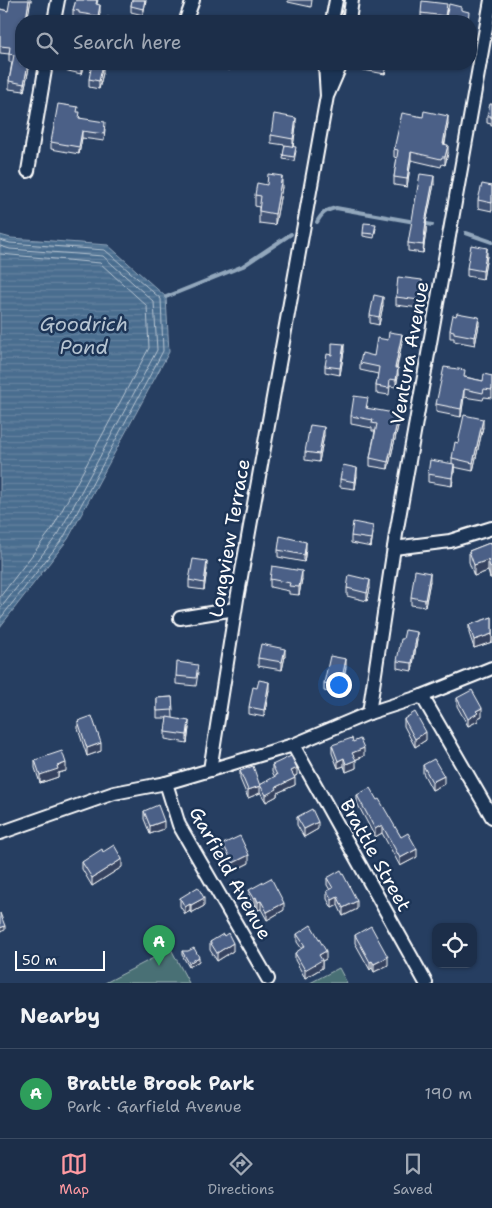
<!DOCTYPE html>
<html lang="en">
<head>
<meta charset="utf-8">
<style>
	:root { --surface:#1c2e49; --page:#253650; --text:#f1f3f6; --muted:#a0a8b4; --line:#3a4a61; --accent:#ff9aa2 }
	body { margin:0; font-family:"Shantell Sans",sans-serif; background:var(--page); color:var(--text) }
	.controls { position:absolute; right:15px; bottom:15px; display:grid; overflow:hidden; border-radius:10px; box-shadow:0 1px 4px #0004 }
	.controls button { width:45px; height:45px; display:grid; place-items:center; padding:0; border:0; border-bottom:1px solid var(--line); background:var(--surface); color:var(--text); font:25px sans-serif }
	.scale { position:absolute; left:15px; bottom:12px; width:90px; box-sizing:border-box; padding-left:5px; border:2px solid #fff; border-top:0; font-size:14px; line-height:18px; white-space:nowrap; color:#fff; -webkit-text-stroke:4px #1d3557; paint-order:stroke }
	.you { position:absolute; left:338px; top:684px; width:18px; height:18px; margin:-12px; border:4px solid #fff; border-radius:50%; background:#1a73e8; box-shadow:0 0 0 8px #1a73e833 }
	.badge { display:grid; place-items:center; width:32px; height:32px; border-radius:50%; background:var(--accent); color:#fff; font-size:16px; font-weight:700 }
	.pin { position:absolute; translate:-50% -41px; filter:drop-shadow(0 1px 2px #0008) }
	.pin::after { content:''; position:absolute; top:26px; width:18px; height:15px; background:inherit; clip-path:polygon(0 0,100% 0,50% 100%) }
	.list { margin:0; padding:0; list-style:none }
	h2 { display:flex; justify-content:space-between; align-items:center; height:65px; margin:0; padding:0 20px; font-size:21px }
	h2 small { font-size:16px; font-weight:400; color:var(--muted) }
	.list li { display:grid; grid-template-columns:32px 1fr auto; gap:15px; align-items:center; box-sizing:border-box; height:90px; padding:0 20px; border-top:1px solid var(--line) }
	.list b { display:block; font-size:19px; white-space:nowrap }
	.list p { margin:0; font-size:16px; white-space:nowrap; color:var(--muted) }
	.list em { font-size:16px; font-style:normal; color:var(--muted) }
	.icon { flex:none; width:28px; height:28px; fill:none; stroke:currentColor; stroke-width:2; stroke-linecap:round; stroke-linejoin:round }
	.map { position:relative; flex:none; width:492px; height:983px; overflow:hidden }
	.search { position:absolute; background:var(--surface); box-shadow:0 1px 4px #0004; left:15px; right:15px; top:15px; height:55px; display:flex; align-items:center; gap:12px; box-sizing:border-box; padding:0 18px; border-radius:20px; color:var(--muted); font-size:19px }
	.sheet { height:155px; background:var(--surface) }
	nav { display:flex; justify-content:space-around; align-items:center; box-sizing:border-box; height:70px; border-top:1px solid var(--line); background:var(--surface); font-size:14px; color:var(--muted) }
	nav a { display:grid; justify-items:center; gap:2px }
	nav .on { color:var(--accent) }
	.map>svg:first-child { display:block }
</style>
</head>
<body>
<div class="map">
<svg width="492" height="983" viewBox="0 0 492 983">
	<defs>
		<pattern id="water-rules" width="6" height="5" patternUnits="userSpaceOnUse" patternTransform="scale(1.25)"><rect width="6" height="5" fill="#4a6d8f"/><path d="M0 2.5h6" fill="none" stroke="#6583a0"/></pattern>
	</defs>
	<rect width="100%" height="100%" fill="#263e61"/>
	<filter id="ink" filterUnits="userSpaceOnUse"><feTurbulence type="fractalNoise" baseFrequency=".02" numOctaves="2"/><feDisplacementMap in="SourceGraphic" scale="10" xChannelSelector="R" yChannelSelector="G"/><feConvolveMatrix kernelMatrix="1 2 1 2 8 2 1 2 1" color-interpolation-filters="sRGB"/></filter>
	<g filter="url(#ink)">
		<g fill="#497074" stroke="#a4b8ba">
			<path d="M171 949 189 983H105Z"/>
			<path d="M339 968 347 983H310Z"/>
		</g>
		<path fill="url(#water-rules)" stroke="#92a7bc" d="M0 235 11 238 108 245 166 297 169 352 68 539 0 627Z"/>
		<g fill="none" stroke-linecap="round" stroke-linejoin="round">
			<g stroke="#b7c5d2" stroke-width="1">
				<path d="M0 240 10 243 105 250 161 299 163 351 64 537 0 619"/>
				<path d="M0 246 10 249 103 256 154 302 157 350 59 533 0 609"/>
				<path d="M0 254 100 263 147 306 149 348 52 529 0 597"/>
			</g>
			<g stroke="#92a7bc" stroke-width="4">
				<path d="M317 222C322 213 326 210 336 208L415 222"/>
				<path d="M422 223 432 225"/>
				<path d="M466 233 492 242"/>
				<path d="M166 297 243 266 291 234"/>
			</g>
			<g stroke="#fff" stroke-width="16">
				<g id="minor">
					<path d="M187 17 193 0"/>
					<path d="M54 21 58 0"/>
					<path d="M332 21 336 0"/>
					<path d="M349 21 352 0"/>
					<path d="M328 94 341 64"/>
					<path d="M28 171 46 64"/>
					<path d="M394 548 450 541 492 528"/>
					<path d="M180 618 235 609"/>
					<path d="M422 696 492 817"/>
					<path d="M369 713 396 534 491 0"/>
					<path d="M293 745 426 983"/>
					<path d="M210 770 293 745 369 713 422 696 492 668"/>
					<path d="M166 783 179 825 268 979"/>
					<path d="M0 833 114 793 166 783 210 770 237 599 327 96 325 64"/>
				</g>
			</g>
			<use href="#minor" stroke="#1d3557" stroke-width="12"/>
		</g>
		<g fill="#405374" stroke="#fff">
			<path d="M31 0 27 19 30 64 24 91 9 89V81L12 62H9V54L0 53V9L8 11Z"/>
			<path d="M76 0H98L97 4 100 13 98 21H79V19L73 18V10Z"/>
			<path d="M132 0H146L143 15 131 12V6Z"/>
			<path d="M288 0H312L311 7 288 2Z"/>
			<path d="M447 8 445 20 421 17V13Z"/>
			<path d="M64 64H84L81 74 64 70Z"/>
			<path d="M215 64H231L230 70 215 68Z"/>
			<path d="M358 64H387L385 74 358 69Z"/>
			<path d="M103 73 99 89 89 87V79Z"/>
			<path d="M492 104V126H491V124L487 123V116Z"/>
			<path d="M78 112 80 118 105 129 104 141 82 138 79 154 51 149V142Z"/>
			<path d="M448 124 445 144 448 153 445 165 442 164 441 167 411 160 407 187 394 185V177L397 158 394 157V149Z"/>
			<path d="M296 126 293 146 296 151 294 161 283 159 285 145 271 143V135Z"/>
			<path d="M434 184 426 223V231L423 253 408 251V243Z"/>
			<path d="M492 186V211L478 208V200Z"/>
			<path d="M282 187 275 225 259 223V207L255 206V195Z"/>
			<path d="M376 228 374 238 363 236V233Z"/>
			<path d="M487 256 483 279 467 276V268Z"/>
			<path d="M422 288 419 308 396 305V297Z"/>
			<path d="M383 305 379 325 370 323V315Z"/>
			<path d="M479 325 475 345 454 341V338H450V330Z"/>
			<path d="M388 340 402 342 397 368 398 376 396 387 390 386 389 395 376 393V386L378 374 360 370V363L374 356Z"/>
			<path d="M344 351 340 375 325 372V366L332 355Z"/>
			<path d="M492 376V398L484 397 483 400 464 397 461 417 436 412V404L465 377 483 381Z"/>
			<path d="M368 406 367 408 399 422 388 469 370 466V458L375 431H372V428L351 424V416Z"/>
			<path d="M483 427 473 471 454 467V472L452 486 428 482V474L452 464V458L458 443Z"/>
			<path d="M324 435 319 462 305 460V452Z"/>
			<path d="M357 476 355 489 340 487V479Z"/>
			<path d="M373 533 371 547 351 543V536Z"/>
			<path d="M492 542 490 578 488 571 474 576 469 562V551Z"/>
			<path d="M306 549 304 562 278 557V550Z"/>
			<path d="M207 569 204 590 189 588V580Z"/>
			<path d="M270 579H302L299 595 289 594V591L270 587Z"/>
			<path d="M430 581 425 607 411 605V597Z"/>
			<path d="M347 588H370L367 601 347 596Z"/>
			<path d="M492 617V642L474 648 469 633V625Z"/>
			<path d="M417 640 412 671 397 668V661Z"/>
			<path d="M285 656 282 670 258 666V658Z"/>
			<path d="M346 667 345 673 347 682 344 695 324 691V683Z"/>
			<path d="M198 673 196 686 176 684V676Z"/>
			<path d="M269 690 264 717 249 714V707Z"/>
			<path d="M172 697 173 718 189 728 187 743 165 739V732L167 718H157V698Z"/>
			<path d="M457 698 482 716 478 718V721L468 726 457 706Z"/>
			<path d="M404 719 426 740 415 747 404 726Z"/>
			<path d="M78 721 101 751 87 756 78 729Z"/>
			<path d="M353 742 364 756 355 760 356 768 346 772 344 766 338 768 332 753V745Z"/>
			<path d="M35 760 66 771 58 773V777L40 783 35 768Z"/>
			<path d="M272 765 297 775 294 777 295 785 277 793V796L266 802 260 792V793L248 798 240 779V771L260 785 275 777 272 772Z"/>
			<path d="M423 765 444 784 432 790 423 773Z"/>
			<path d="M357 795 377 800 401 837 417 857 400 866 382 833 375 837 357 803Z"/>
			<path d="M144 811 164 829 150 834 144 819Z"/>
			<path d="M297 817 318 829 304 837 297 825Z"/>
			<path d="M223 844 249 863 233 871 223 852Z"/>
			<path d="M103 852 122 867 92 886 82 869V862Z"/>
			<path d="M327 878 357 909 343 916 338 905 332 908 327 899V891L330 890 327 885Z"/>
			<path d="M249 890 284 910 267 920 261 909 258 910 256 905 254 906 249 898Z"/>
			<path d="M180 898 204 906 191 913 190 911 185 914 180 906Z"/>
			<path d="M297 934 326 959 322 961V968L305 978 295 960V953L302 949 297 942Z"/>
			<path d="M355 935 388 965 374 972 372 968 370 970 355 943Z"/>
			<path d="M224 936 233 951 217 961 210 950V942Z"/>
			<path d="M182 951 199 961 189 967 182 955Z"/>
		</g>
		<g fill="#34435e" stroke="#fff">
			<path d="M29 0H31L27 21H26Z"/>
			<path d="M145 0H146L143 15V9Z"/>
			<path d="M100 5V13L98 21V16Z"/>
			<path d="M28 64H30L24 91V84Z"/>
			<path d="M82 64H84L81 74V66Z"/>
			<path d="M385 64H387L385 74Z"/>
			<path d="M103 65V73L99 89V81Z"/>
			<path d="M448 116V124L443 152V144Z"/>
			<path d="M296 118V126L293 147V139Z"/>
			<path d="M82 131V138L79 154V147Z"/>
			<path d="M448 145V153L445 165V157Z"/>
			<path d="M411 152V160L407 187V179Z"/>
			<path d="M282 176V187L275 225V214Z"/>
			<path d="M434 176V184L426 223V231L423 253 425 223Z"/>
			<path d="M487 248V256L483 279V271Z"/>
			<path d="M422 280V288L419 308V300Z"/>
			<path d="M383 297V305L379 325V317Z"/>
			<path d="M479 317V325L475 345V337Z"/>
			<path d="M402 334V342L395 375V368Z"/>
			<path d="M344 344V351L340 375V368Z"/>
			<path d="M398 368V376L396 387V380Z"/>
			<path d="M464 389V397L461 417V409Z"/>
			<path d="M399 414V422L388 469V462Z"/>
			<path d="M483 419V427L473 471V463Z"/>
			<path d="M324 427V435L319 462V454Z"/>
			<path d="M454 464V472L452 486V478Z"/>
			<path d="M357 468V476L355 489V482Z"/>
			<path d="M373 526V533L371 547V539Z"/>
			<path d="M306 542V549L304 562V555Z"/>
			<path d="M488 560V571L474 576V565Z"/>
			<path d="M207 561V569L204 590V583Z"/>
			<path d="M492 566V578H490V567Z"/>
			<path d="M302 571V579L299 595V587Z"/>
			<path d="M430 573V581L425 607V600Z"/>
			<path d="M370 580V588L367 601V593Z"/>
			<path d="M417 632V640L412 671V663Z"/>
			<path d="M492 634V642L474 648V640Z"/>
			<path d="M285 649V656L282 670V662Z"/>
			<path d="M346 659V667L343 681V673Z"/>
			<path d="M347 674V682L344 695V687Z"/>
			<path d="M269 682V690L264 717V710Z"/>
			<path d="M482 708V716L478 718V721L468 726V719L476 711Z"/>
			<path d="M189 721V728L187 743V735Z"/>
			<path d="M426 732V740L415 747V739Z"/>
			<path d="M101 743V751L87 756V748Z"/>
			<path d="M364 748V756L352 761V753Z"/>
			<path d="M344 758V766L338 768V761Z"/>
			<path d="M356 760V768L346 772V764Z"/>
			<path d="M66 763V771L58 773V777L40 783V775L57 766Z"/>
			<path d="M297 768V775L291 778V771Z"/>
			<path d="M444 776V784L432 790V782Z"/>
			<path d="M295 778V785L277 793V796L266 802V795L276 787Z"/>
			<path d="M260 786V793L248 798V790Z"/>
			<path d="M164 821V829L150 834V826Z"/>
			<path d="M318 822V829L304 837V829Z"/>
			<path d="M382 825V833L375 837V829Z"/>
			<path d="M417 849V857L400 866V858Z"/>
			<path d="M249 855V863L233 871V863Z"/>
			<path d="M122 859V867L92 886V878Z"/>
			<path d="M256 897V905L254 906V898Z"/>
			<path d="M338 897V905L332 908V900Z"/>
			<path d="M204 898V906L191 913V905Z"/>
			<path d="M261 901V909L258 910V902Z"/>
			<path d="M357 901V909L343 916V908Z"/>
			<path d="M284 903V910L267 920V912Z"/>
			<path d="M190 904V911L185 914V907Z"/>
			<path d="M5 926V930L0 932V928Z"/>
			<path d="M233 943V951L217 961V953Z"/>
			<path d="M326 951V959L322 961V968L305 978V970L319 955Z"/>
			<path d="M199 957V961L189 967V963Z"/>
			<path d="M388 957V965L374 972V964Z"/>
			<path d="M372 961V968L370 970V962Z"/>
		</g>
		<g fill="#4b6087" stroke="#fff">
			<path d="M10 0H29L26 19 34 20 33 21H21V64H28L24 84 9 81 14 55 9 54 10 47 0 46V9L8 11Z"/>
			<path d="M76 0H97L96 4 100 5 98 16 79 13V11L73 10Z"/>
			<path d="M132 0H145L143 9 131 6Z"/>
			<path d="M422 1 447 4 445 16 421 13Z"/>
			<path d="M449 4 461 7V10L469 12 468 21H445Z"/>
			<path d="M298 16 313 18V21H297Z"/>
			<path d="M107 17 120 19V21H106Z"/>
			<path d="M72 64H82L81 66Z"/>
			<path d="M92 64 103 65 99 81 89 79Z"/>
			<path d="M372 64H385V66Z"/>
			<path d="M58 104 78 107 77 112H80L79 118 105 122 104 134 82 131 79 147 51 142Z"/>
			<path d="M490 104H492V118H491V116H487Z"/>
			<path d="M424 111 448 116 443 144 448 145 445 157H442L441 159 411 152 407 179 394 177 398 150 394 149 402 113 423 117Z"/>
			<path d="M274 114 296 118 293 139 271 135Z"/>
			<path d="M285 145 296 147 294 157 283 155Z"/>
			<path d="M268 174 282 176 275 214 259 211 261 196 255 195 257 183 267 185Z"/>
			<path d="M420 174 434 176 425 223H426L423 245 408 243Z"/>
			<path d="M482 184 492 186V203L478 200Z"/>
			<path d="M364 223 376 224 374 234 363 233Z"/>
			<path d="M471 245 487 248 483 271 467 268Z"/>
			<path d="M398 277 422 280 419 300 396 297Z"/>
			<path d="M374 295 383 297 379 317 370 315Z"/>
			<path d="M457 313 479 317 475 337 454 333V331L450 330 453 315 456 316Z"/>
			<path d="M389 332 402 334 395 368H398L396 380 390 379 389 388 376 386 379 367 360 363 362 353 374 356 377 338 388 340Z"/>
			<path d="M332 343 344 344 340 368 325 366 327 354 332 355Z"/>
			<path d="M444 367 465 370 464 377 483 381 484 374 492 376V390L484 389 483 393 464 389 461 409 436 404Z"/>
			<path d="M354 396 368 398 366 408 399 414 388 462 370 458 377 424 372 423 373 420 351 416Z"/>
			<path d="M464 415 483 419 473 463 452 458 455 442 458 443Z"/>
			<path d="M310 425 324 427 319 454 305 452Z"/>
			<path d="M430 460 454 464 452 478 428 474Z"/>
			<path d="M343 465 357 468 355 482 340 479Z"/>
			<path d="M353 522 373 526 371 539 351 536Z"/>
			<path d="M280 536 306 542 304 555 278 550Z"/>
			<path d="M492 542V566L490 567 488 560 474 565 469 551Z"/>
			<path d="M193 559 207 561 204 583 189 580Z"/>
			<path d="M272 566 302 571 299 587 289 586 290 583 270 579Z"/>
			<path d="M415 570 430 573 425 600 411 597Z"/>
			<path d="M349 575 370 580 367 593 347 588Z"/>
			<path d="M492 617V634L474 640 469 625Z"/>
			<path d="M405 630 417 632 412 663 397 661 401 639H403Z"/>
			<path d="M261 644 285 649 282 662 258 658Z"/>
			<path d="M330 656 346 659 343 673 347 674 344 687 324 683Z"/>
			<path d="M177 662 198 665 196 678 176 676Z"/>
			<path d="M259 680 269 682 264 710 249 707 253 687 257 688Z"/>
			<path d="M472 690 482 708 476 711 478 713 468 719 457 698Z"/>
			<path d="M172 697 173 710 157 711V698Z"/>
			<path d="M415 712 426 732 415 739 404 719Z"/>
			<path d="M92 716 101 743 87 748 78 721Z"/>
			<path d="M167 717 189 721 187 735 165 732Z"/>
			<path d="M352 738 353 742 360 739 364 748 352 753 356 760 346 764 344 758 338 761 332 745Z"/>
			<path d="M62 751 66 763 57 766 58 769 40 775 35 760Z"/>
			<path d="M291 756 297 768 291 771 295 778 276 787 277 789 266 795 260 785 277 775 272 765Z"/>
			<path d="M434 759 444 776 432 782 423 765Z"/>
			<path d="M253 766 260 786 248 790 240 771Z"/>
			<path d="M370 788 377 800 379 799 401 837 408 833 417 849 400 858 382 825 375 829 357 795Z"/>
			<path d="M158 805 164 821 150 826 144 811Z"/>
			<path d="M312 809 318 822 304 829 297 817Z"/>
			<path d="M240 836 249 855 233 863 223 844Z"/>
			<path d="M114 845 122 859 92 878 82 862 102 849 103 852Z"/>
			<path d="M341 870 357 901 343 908 338 897 332 900 327 891 333 888 327 878Z"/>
			<path d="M271 878 284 903 267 912 261 901 258 902 256 897 254 898 249 890Z"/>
			<path d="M198 887 204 898 191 905 190 904 185 907 180 898Z"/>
			<path d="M0 913 5 926 0 928Z"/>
			<path d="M311 925 326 951 319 955 322 960 305 970 295 953 305 946 297 934Z"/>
			<path d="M371 926 388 957 374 964 372 961 370 962 355 935Z"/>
			<path d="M228 933 233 943 217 953 210 942 223 934 224 936Z"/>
			<path d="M194 948 199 957 189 963 182 951H188Z"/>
		</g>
	</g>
	<g text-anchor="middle" stroke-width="5" stroke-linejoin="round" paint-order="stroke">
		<g font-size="19" fill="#fff" stroke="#1d3557">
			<text transform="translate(409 353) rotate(-80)" y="7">Ventura Avenue</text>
			<text transform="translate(229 538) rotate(-80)" y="7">Longview Terrace</text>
			<text transform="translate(376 855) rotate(61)" y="7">Brattle Street</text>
			<text transform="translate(231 873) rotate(61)" y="7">Garfield Avenue</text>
		</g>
		<g font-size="20" font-style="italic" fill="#b7c5d2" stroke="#1d3557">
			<text x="84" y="331">Goodrich<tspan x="84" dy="23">Pond</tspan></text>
		</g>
	</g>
</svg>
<div class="controls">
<button><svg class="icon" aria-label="locate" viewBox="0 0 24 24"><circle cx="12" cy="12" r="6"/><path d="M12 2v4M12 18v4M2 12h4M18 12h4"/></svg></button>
</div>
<div class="scale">50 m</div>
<div class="you"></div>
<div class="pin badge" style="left:159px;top:966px;background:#2e9e5b">A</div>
<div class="search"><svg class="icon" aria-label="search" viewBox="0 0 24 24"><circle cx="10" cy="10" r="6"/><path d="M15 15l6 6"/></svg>Search here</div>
</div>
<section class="sheet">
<h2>Nearby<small></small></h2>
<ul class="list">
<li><span class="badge" style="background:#2e9e5b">A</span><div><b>Brattle Brook Park</b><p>Park · Garfield Avenue</p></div><em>190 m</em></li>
</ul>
</section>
<nav>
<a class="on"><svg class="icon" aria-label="map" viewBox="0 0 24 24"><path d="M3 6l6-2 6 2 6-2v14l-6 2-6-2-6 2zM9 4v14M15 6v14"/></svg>Map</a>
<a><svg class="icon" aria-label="directions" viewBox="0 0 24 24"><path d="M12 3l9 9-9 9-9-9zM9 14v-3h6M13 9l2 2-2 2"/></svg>Directions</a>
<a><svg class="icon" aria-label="saved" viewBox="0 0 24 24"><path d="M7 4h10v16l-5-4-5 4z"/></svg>Saved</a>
</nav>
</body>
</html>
